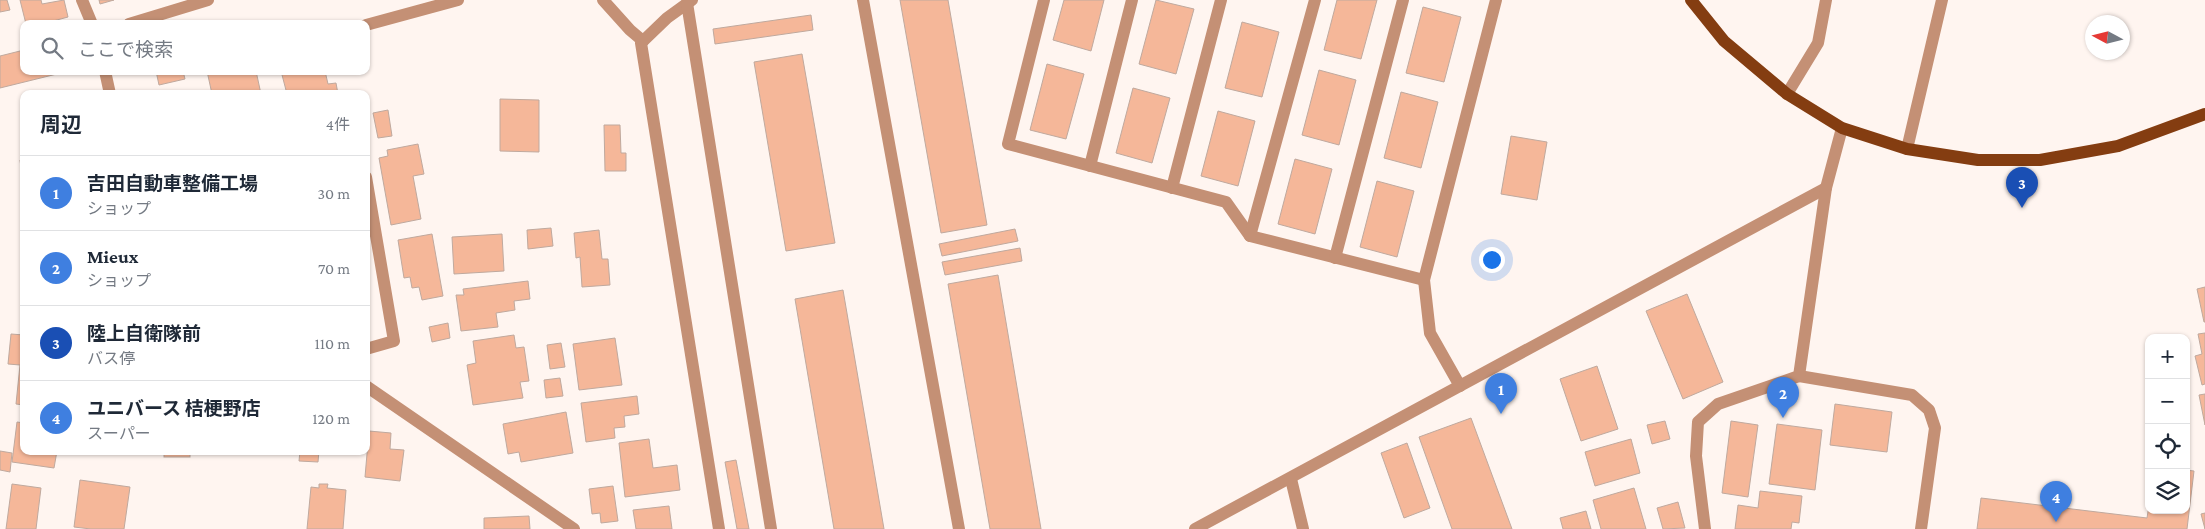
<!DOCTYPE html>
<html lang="ja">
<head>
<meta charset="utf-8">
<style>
	:root { --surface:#fff; --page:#f2f2f3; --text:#1f2937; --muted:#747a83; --line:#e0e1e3; --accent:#225daf }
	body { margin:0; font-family:"Crimson Pro","Noto Sans JP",serif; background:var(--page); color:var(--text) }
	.controls { position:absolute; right:15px; bottom:15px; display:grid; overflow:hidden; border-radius:10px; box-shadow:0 1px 4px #0004 }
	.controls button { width:45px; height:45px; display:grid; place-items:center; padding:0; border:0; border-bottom:1px solid var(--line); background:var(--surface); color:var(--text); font:25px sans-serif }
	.compass { position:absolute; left:2085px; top:15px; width:45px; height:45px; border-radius:50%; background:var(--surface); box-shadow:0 1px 4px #0004; rotate:277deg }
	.you { position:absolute; left:1491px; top:259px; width:18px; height:18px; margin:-12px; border:4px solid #fff; border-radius:50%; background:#1a73e8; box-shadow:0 0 0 8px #1a73e833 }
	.badge { display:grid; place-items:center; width:32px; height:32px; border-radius:50%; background:var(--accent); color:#fff; font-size:16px; font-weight:700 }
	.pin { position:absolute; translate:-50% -41px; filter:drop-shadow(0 1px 2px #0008) }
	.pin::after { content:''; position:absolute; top:26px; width:18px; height:15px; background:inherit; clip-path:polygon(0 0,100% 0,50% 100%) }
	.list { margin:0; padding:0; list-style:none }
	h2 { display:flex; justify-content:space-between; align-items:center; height:65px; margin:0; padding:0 20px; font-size:21px }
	h2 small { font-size:16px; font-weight:400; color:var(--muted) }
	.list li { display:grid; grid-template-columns:32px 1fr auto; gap:15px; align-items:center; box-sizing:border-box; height:75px; padding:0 20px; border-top:1px solid var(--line) }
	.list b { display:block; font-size:19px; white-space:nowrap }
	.list p { margin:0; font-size:16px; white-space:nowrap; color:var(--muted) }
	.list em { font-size:16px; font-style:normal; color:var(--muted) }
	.icon { flex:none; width:28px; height:28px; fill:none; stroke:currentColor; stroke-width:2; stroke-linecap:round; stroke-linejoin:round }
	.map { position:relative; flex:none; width:2205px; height:529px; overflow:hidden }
	.search { position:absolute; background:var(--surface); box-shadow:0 1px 4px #0004; left:20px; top:20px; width:350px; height:55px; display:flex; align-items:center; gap:12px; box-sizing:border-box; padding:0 18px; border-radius:10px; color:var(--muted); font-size:19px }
	.panel { position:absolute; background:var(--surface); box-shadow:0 1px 4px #0004; left:20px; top:90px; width:350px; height:365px; border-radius:10px }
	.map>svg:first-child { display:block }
</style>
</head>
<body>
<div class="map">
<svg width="2205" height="529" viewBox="0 0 2205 529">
	<rect width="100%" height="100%" fill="#fff5f0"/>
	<g fill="#f5b799" stroke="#bfa99e">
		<path d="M0 0H7L10 10 0 12Z"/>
		<path d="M20 0H41L42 4 64 0 68 17 42 24H26Z"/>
		<path d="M99 0H114L100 4Z"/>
		<path d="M900 0H948L987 225 941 233Z"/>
		<path d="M1064 0H1104L1091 51 1053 40Z"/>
		<path d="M1156 0 1194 9 1176 74 1139 64Z"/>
		<path d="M1337 0H1377L1361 59 1324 50Z"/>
		<path d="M1423 7 1461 17 1444 82 1406 73Z"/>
		<path d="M811 15 813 30 715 44 713 29Z"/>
		<path d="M1242 22 1279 32 1262 97 1225 88Z"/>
		<path d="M24 50V71H69L0 88V56Z"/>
		<path d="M802 54 835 243 786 251 754 62Z"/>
		<path d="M1047 64 1084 74 1066 139 1030 130Z"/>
		<path d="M1319 70 1356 80 1339 145 1302 135Z"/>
		<path d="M156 71H183L185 79 159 85Z"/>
		<path d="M207 71H256L261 94H212Z"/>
		<path d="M281 71H325L328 84 336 83 338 94H287Z"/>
		<path d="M1133 88 1170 98 1152 163 1116 153Z"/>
		<path d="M1401 92 1438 102 1421 168 1384 158Z"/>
		<path d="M500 99 539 100V152L500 151Z"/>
		<path d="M388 110 392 136 378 138 373 113Z"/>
		<path d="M1218 111 1255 121 1238 186 1201 176Z"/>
		<path d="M604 125H620L621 153H626V171H605Z"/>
		<path d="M1511 136 1547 142 1537 200 1501 194Z"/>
		<path d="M418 144 424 174 413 176 421 219 391 225 379 158 388 156 387 150Z"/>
		<path d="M1295 159 1332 169 1315 234 1278 224Z"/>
		<path d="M20 160H24L23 182Z"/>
		<path d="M1377 181 1414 191 1397 257 1360 247Z"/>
		<path d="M551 228 553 246 528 249 527 230Z"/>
		<path d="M1015 229 1018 241 942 256 939 244Z"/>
		<path d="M599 230 602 259H608L610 285 582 287 580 257 576 258 574 233Z"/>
		<path d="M432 234 443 296 422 300 419 287 412 288 410 277 404 278 398 240Z"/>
		<path d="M502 234 504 271 454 274 452 237Z"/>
		<path d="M1020 248 1022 261 945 275 942 262Z"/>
		<path d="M998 275 1041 529H990L948 284Z"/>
		<path d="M528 281 530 299 514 301 515 310 496 313 498 327 461 331 456 295H464L463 289Z"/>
		<path d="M2205 287V322H2204L2197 289Z"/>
		<path d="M843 290 884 529H834L795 299Z"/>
		<path d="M1687 294 1723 382 1683 399 1646 311Z"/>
		<path d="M448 323 450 338 432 342 429 327Z"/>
		<path d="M2205 333V384L2202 385 2195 356 2202 354 2198 334Z"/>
		<path d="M11 334 24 335V405L16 404 20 365 8 364Z"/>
		<path d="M514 335 516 348 524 347 529 381 520 382 523 398 473 405 467 365 476 363 473 341Z"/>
		<path d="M615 338 622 385 579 390 573 344Z"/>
		<path d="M561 343 565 367 550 369 547 345Z"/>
		<path d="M1597 366 1618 429 1581 441 1560 379Z"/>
		<path d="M560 378 563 396 546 398 544 380Z"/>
		<path d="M2205 394V425L2199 395Z"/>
		<path d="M637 396 639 414 624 416 625 427 614 428 615 438 586 442 581 403Z"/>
		<path d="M1835 404 1892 412 1887 452 1830 445Z"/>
		<path d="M566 412 573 453 521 462 519 452 508 454 503 424Z"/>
		<path d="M1471 418 1512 529H1452L1419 437Z"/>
		<path d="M1665 421 1670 439 1652 444 1647 425Z"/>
		<path d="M1731 421 1758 425 1748 497 1722 493Z"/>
		<path d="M17 422 24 423V451H57L54 468 12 462Z"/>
		<path d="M1777 424 1822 430 1815 490 1769 484Z"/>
		<path d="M369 431 391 433 390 449 404 450 400 481 365 477Z"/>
		<path d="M649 439 653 468 677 465 680 490 625 497 619 443Z"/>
		<path d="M1631 439 1640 473 1595 486 1585 452Z"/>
		<path d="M1407 443 1430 508 1404 518 1381 453Z"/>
		<path d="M0 451 12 453 10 472 0 470Z"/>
		<rect x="164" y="451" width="26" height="6"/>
		<path d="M300 451H319L318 462 299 461Z"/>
		<path d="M736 460 749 529H737L725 462Z"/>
		<path d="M2186 470 2194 471 2187 529H1977L1981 498 2147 518 2149 505V510H2186Z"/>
		<path d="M80 480 130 487 124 529H91L74 527Z"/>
		<path d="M12 484 41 488 36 529H6Z"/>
		<path d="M319 484H328L327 488 346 490 343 529H307L311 487 319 488Z"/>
		<path d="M613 486 618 521 601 523 600 513 592 514 589 489Z"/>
		<path d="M1634 488 1646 529H1601L1593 500Z"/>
		<path d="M1760 491 1802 496 1799 523 1792 522 1791 529H1735L1738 505 1758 508Z"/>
		<path d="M1678 502 1685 528 1663 529 1657 508Z"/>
		<path d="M669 506 672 529H636L633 510Z"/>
		<path d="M1586 511 1591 529H1563L1560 518Z"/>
		<path d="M2205 513V529L2201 514Z"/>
		<path d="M529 516 530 529H484V518Z"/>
	</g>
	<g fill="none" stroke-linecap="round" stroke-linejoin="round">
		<g stroke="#c49075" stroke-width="12">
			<path d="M82 0 92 24"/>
			<path d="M603 0 630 30 643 41"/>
			<path d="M692 0 667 18 641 43 719 529"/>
			<path d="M863 0 959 529"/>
			<path d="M1044 0 1008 144 1226 202 1250 236 1424 280"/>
			<path d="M687 3 771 529"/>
			<path d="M129 24 208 0"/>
			<path d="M366 25 458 0"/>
			<path d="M105 71 110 94"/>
			<path d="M1787 94 1818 43 1826 0"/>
			<path d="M1907 149 1942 0"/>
			<path d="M1090 166 1132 0"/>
			<path d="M366 177 394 341 366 349"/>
			<path d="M1172 188 1221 0"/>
			<path d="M1250 236 1315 0"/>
			<path d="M1335 258 1403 0"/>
			<path d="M1799 376 1912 395 1929 410 1935 428 1921 529"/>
			<path d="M366 386 574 529"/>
			<path d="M1460 386 1430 333 1424 280 1496 0"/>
			<path d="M1291 479 1303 529"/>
			<path d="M1195 529 1826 188"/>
			<path d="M1705 529 1696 456 1698 422 1718 404 1799 376 1826 188 1842 128"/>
		</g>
		<path stroke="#843d11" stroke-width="12" d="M1691 0 1724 41 1787 94 1842 128 1907 149 1978 160H2040L2118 146 2205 114"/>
	</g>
</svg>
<div class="controls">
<button>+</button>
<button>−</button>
<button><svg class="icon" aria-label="locate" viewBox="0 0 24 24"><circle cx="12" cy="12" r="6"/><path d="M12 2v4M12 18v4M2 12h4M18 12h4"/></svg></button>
<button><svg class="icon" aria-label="layers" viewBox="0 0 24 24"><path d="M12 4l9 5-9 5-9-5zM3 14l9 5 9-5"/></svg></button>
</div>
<svg class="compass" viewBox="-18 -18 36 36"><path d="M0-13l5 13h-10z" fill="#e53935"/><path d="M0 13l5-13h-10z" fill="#747a83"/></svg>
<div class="you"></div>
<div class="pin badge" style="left:1501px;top:414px;background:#3f7fe0">1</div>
<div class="pin badge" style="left:1783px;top:418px;background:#3f7fe0">2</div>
<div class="pin badge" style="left:2022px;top:208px;background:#1a4fb4">3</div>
<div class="pin badge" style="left:2056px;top:522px;background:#3f7fe0">4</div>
<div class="search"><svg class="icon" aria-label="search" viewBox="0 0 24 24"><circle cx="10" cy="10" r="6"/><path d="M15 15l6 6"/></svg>ここで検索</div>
<section class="panel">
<h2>周辺<small>4件</small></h2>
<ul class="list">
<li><span class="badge" style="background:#3f7fe0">1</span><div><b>吉田自動車整備工場</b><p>ショップ</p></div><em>30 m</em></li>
<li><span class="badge" style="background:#3f7fe0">2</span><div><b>Mieux</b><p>ショップ</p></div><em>70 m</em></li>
<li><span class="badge" style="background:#1a4fb4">3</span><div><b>陸上自衛隊前</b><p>バス停</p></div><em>110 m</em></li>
<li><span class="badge" style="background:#3f7fe0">4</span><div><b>ユニバース 桔梗野店</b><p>スーパー</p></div><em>120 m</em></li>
</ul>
</section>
</div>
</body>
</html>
